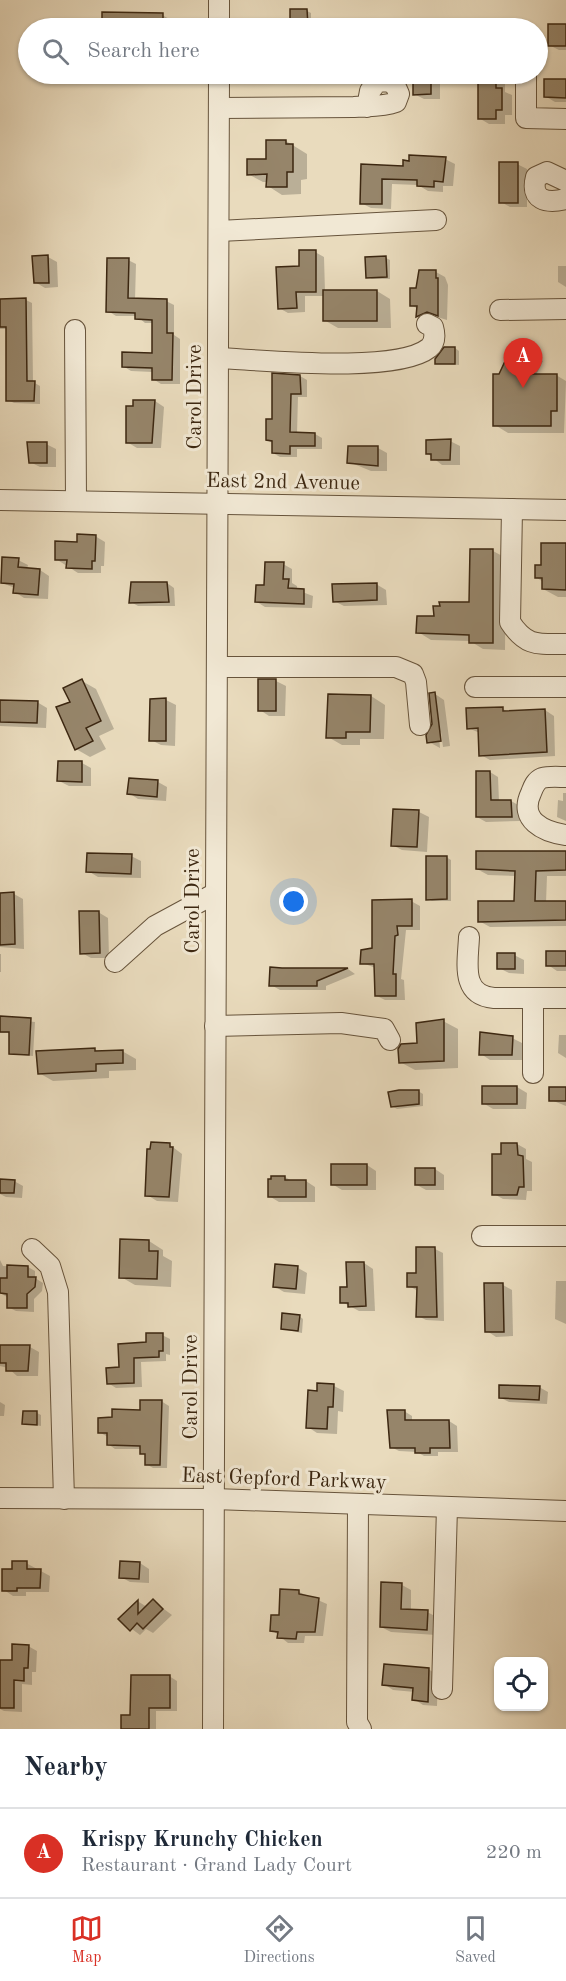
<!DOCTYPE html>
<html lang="en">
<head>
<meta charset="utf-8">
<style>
	:root { --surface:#fff; --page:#f6f6f7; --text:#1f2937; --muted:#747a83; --line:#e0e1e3; --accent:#d93025 }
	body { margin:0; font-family:"Old Standard TT",serif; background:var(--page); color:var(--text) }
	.controls { position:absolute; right:18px; bottom:18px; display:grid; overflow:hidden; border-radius:12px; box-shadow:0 2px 4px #0004 }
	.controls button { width:54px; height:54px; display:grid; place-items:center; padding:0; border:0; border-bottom:2px solid var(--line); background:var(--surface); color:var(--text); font:30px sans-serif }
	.you { position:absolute; left:294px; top:902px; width:21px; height:21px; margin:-15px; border:4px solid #fff; border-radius:50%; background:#1a73e8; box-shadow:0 0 0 9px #1a73e833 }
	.badge { display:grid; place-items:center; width:39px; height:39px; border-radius:50%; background:var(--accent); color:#fff; font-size:20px; font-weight:700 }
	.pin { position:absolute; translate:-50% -50px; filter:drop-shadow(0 2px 3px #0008) }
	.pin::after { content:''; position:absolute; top:32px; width:21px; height:18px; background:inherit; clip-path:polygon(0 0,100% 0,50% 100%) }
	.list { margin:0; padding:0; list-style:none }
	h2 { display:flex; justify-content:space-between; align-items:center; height:78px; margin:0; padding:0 24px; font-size:26px }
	h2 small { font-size:20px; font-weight:400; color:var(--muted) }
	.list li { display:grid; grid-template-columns:39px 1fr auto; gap:18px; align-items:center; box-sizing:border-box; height:90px; padding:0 24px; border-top:2px solid var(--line) }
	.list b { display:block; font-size:22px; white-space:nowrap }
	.list p { margin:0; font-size:20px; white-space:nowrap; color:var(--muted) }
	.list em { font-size:20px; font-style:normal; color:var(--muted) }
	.icon { flex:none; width:33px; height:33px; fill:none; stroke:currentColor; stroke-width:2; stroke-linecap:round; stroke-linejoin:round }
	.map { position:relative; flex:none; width:566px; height:1729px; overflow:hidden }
	.search { position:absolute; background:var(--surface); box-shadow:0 2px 4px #0004; left:18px; right:18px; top:18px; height:66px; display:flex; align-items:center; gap:15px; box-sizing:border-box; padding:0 21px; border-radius:33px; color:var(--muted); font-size:22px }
	.sheet { height:168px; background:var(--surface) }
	nav { display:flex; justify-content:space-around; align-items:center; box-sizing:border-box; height:84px; border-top:2px solid var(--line); background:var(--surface); font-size:16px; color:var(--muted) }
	nav a { display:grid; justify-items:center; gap:3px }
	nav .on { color:var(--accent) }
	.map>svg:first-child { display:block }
</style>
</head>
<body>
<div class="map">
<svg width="566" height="1729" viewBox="0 0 566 1729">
	<rect width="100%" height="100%" fill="#e9dbbd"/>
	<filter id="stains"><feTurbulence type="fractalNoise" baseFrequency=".00333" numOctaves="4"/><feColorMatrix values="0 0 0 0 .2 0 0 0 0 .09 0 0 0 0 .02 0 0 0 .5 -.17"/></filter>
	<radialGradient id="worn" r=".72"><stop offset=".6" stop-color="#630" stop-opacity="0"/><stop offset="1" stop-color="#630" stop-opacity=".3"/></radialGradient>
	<g fill="#0003">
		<path d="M307 11 311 13V28L292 26Z"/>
		<path d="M103 13 162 15 175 22 174 28H103Z"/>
		<path d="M475 25H488L494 28H475Z"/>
		<path d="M566 25V50H559L549 45Z"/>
		<path d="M310 74H338V78L320 79Z"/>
		<path d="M414 74H440V99H424L414 94Z"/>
		<path d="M495 76 505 82V92L512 95V115H505V124H489L479 118Z"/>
		<path d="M566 81V102H555L545 96Z"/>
		<path d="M286 141 307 154V179L301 180V194L282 195 268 186V182H263L248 174 267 161Z"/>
		<path d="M445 159 455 164 453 186H443V192L428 191 418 185 392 184 391 209 371 208 361 203 362 166 404 167Z"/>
		<path d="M517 164 527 169V207H510L501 202Z"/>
		<path d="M315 252 324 257 325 292 377 291 390 299 391 328H338L324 320V296H305V312L288 313 279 308 301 267Z"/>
		<path d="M48 257 57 262 58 287 45 288 35 282Z"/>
		<path d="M386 258 390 260V279H372L367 277Z"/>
		<path d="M128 260 136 264 135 300 166 301 174 305V335L180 339V384H161L153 379V372L131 371 123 366 153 355V323H145L137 316H116L108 311Z"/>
		<path d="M558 266H566V287L558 282Z"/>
		<path d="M436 272 445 277 448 285 447 320 437 317 427 321 418 316V309L411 305 417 289Z"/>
		<path d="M0 300H26L32 303 33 382 40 386V404L14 403 8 400V329H0Z"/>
		<path d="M455 348 459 351V365L436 363Z"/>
		<path d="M529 353 543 361 536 375H556L566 381 564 433H508L495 425Z"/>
		<path d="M300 376 307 380V397H298L297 434H315L322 438V449H297V457H280L273 453V443L267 440 274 420Z"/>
		<path d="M155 401 164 407 161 448H137L127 442 135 402Z"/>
		<path d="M450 441 460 446V465H442L427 453Z"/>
		<path d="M46 444 56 449V467H40L30 462Z"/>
		<path d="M378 448 387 453V471H371L349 462Z"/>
		<path d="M95 536 105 542 104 566H101V573H78L56 559Z"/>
		<path d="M566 544V597H558L543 589V582L536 577 543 567Z"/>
		<path d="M493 551 506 558 505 650 483 649 470 641 431 640 418 632 435 618 471 604Z"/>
		<path d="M18 560 28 565 27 569 40 570 49 576 48 599 24 598 15 592V588L2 583Z"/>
		<path d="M283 564 292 569V583L297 586V590L313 596 312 608 265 607 257 602Z"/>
		<path d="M167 583 174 588 175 606H138L131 602Z"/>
		<path d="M376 584 386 590 387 605 344 606 334 601Z"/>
		<path d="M82 681 96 689 114 729 99 736 106 749 90 757 76 749Z"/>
		<path d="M276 681 286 686 285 716H269L260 710Z"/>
		<path d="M435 694 444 700 450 746 443 747 441 732 439 734 440 748 429 742 433 724Z"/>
		<path d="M371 696 385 705 384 739H360V745H342L328 737Z"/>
		<path d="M152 700H166L176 705 175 746 161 745 151 740Z"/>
		<path d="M0 701 37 702 47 708 46 728 0 726Z"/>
		<path d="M503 709 508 712 545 710 554 716 555 756 490 760 481 755 480 733 468 728Z"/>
		<path d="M82 763 91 768V786H69L59 781Z"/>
		<path d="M490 772 498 777 499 801H511L520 806V821L486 822 477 817Z"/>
		<path d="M158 782 167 787 166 801 138 799 129 793Z"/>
		<path d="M563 793H566V821L557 817 558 800 563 801Z"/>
		<path d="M394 810 419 812 429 817 427 852 402 850 392 845Z"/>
		<path d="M566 853V876H547L546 903H566V926L490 927 479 921 515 902 516 876 488 875 477 869Z"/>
		<path d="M131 856 141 861V878L98 877 88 871Z"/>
		<path d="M446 857 451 860V901H432L428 899Z"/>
		<path d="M0 894H14L23 899 24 949 0 947Z"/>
		<path d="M411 901 420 906V930H406L401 979 404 980 405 1000H385L377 996 376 968 362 963Z"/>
		<path d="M98 912 108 918 109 958H91L82 953Z"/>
		<path d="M566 952V971H557L548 965Z"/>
		<rect x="0" y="954" width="1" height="18"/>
		<path d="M514 955 524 960V974L509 973 499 968Z"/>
		<path d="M271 969H348L355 974 326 986V990H280L271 985Z"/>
		<path d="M0 1018 35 1022 33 1056 10 1054 11 1033H0Z"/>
		<path d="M443 1021 458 1029V1068L415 1070 400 1062Z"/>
		<path d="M559 1035H566V1058L558 1053Z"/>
		<path d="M512 1038 522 1043V1060H490L481 1054Z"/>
		<path d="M94 1049 99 1052 122 1051 136 1059V1070L109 1071V1078L53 1081 39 1073Z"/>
		<path d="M483 1087H517L527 1093 526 1109H493L483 1103Z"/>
		<path d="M566 1089V1106L551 1100Z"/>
		<path d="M418 1091 423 1094V1106L397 1109 392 1106Z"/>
		<path d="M517 1144 526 1149V1159L532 1162V1191H527L526 1200 503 1199 494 1194 502 1155Z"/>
		<path d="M170 1145 182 1154 178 1202 157 1201 147 1195Z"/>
		<path d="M367 1165 376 1171V1190H342L332 1184Z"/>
		<path d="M435 1169 444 1175V1190H426L417 1185Z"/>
		<path d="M285 1177 292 1181H306L315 1187V1202H279L269 1196Z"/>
		<path d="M0 1181H14L23 1186 22 1198 6 1197 0 1194Z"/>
		<path d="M149 1241 163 1250V1256L172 1261 171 1287 135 1285 121 1277Z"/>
		<path d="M435 1249 443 1253 444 1321 426 1320 418 1316V1291L409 1286Z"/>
		<path d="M0 1260 3 1266 28 1267 35 1271V1278L43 1283 42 1291 34 1299V1312L16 1311 8 1307 7 1297 0 1293Z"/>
		<path d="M364 1263 373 1269 375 1311H359L342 1302Z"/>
		<path d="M298 1268 307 1273 305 1294 284 1292 274 1286Z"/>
		<path d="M556 1281H566V1324L555 1319Z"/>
		<path d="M503 1285 512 1290 513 1336 496 1337 487 1331Z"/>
		<path d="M299 1316 303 1319 302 1333 282 1329Z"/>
		<path d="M162 1335 170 1339V1355L166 1354V1361L141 1362 142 1387 116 1388 108 1383 148 1343Z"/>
		<path d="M0 1346 30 1347 39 1352 38 1376H17L8 1368 0 1366Z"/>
		<path d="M319 1385 334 1386 344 1391 343 1412 338 1411 337 1434 317 1433 308 1427Z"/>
		<path d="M539 1387 548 1392 547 1404 509 1402 501 1398Z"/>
		<path d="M161 1401 169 1406 167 1468H153L146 1464V1456L141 1449H115L108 1444V1437L99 1432Z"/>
		<path d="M0 1402 5 1405 4 1416H0Z"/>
		<path d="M404 1411 412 1416V1422L449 1421 457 1426 458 1452H438V1456H424L417 1452 399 1451 391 1447Z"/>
		<path d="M37 1413 41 1415V1426L24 1423Z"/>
		<path d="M26 1563 50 1576 49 1592H26V1596H13L4 1590 13 1571Z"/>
		<path d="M140 1563 149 1569V1583L130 1582 121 1577Z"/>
		<path d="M402 1585 411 1590V1611L427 1612 437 1617 436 1635 391 1632 381 1627Z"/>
		<path d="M299 1592 327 1604 323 1636H305L304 1643H288L272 1630Z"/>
		<path d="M153 1601 172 1615 153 1633 146 1629 140 1635 120 1620 139 1602 147 1607Z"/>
		<path d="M28 1646 37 1651 36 1672H32V1685L22 1684V1712L4 1711 0 1709V1661H13Z"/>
		<path d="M428 1669 438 1675 437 1706 423 1705 414 1699 415 1692 393 1690 384 1684Z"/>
		<path d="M169 1676 177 1681V1711H156V1729H123Z"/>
	</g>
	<g fill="#96856a" stroke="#3c2711" stroke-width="1.5">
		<path d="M290 9H307L308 26 290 27Z"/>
		<path d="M102 12 163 13V28H102Z"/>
		<rect x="548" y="24" width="18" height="22"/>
		<path d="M413 74H431V94L413 95Z"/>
		<path d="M478 75H496V88H502V110H496V119H478Z"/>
		<path d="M544 79H566V98L544 97Z"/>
		<path d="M266 140H286V144H293V172H287V187H266L267 174 247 175V159H266Z"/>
		<path d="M409 155 446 157 443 182 434 181V187L417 186V180L382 179V204H360L361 164 403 166V160L409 161Z"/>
		<rect x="499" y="162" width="19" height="41"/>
		<path d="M299 250H316V292H296L297 308 278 309 276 267 299 266Z"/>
		<path d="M48 255 49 283H34L32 256Z"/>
		<path d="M386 256 387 277 366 278 365 257Z"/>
		<path d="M107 258H129L128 298 167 299V333H173L172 380H152V368L122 367V352L152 353V320L135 319V313L106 312Z"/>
		<path d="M419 270H436V278H438V316L427 312 416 317 417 306H410V288H416Z"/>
		<rect x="323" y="290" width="54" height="31"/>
		<path d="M26 298 27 381H35L34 401H6V327H0V299Z"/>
		<path d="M513 344 530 352 520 374H557V411H551V426H493V374H499Z"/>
		<path d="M444 347H455V364H435V359Z"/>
		<path d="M272 373 300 375 301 394H291L290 432 315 433V446H290V454L272 453V441L266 440V419H272Z"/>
		<path d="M133 400H155L152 443H126V406H133Z"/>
		<path d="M451 439 450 460H431V454H426V440Z"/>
		<path d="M27 442H47V463H29Z"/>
		<path d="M348 446H378V466L347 463Z"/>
		<path d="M77 534 96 535 95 561H92V569L66 568 67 560H55V541L77 542Z"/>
		<path d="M541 543H566V590L542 589V578H535V565H541Z"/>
		<path d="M470 549H493V643H469V635L416 633 417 616H434L433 606H440L439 602H469Z"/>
		<path d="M2 557 19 558 18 567 40 569 38 595 13 593 14 584 1 583Z"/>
		<path d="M265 562H284L283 579H289L288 588 304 589V604L255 602 256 585H264Z"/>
		<path d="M131 582H167L169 602 129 603Z"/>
		<path d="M377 583V600L333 602 332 584Z"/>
		<path d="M82 679 101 721 86 728 93 741 75 750 56 707 70 702 63 688Z"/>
		<rect x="258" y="679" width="18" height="32"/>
		<path d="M435 692 441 741 427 743 426 735 432 724 429 693Z"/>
		<path d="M328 694 371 695 370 732H346V738H326Z"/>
		<path d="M166 698V741H149L150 699Z"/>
		<path d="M0 700 38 701 37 723 0 722Z"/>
		<path d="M503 707V711L545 709 547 752 479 756 478 728 467 729 466 708Z"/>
		<path d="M58 761H82V782L57 781Z"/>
		<path d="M476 771H490L491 800H511L512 817H476Z"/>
		<path d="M129 778 158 780 157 797 127 794Z"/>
		<path d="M393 809 419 810 417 847 391 846Z"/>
		<path d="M476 851H566V870L536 871 535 901H566V920L478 922V901H514L515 871 476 869Z"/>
		<path d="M87 853 132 854 131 874 86 872Z"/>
		<path d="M426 856H447V899L426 900Z"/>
		<path d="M14 892 15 944 0 945V893Z"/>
		<path d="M412 899V926H397L398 935 395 936 393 974H396V996H375L374 964H360L361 950 372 948V900Z"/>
		<path d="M79 911H99L100 953 80 954Z"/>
		<rect x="546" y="951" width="20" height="15"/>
		<rect x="497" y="953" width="18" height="16"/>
		<path d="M270 967 282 968H348L317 981V986H269Z"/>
		<path d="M0 1016 31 1018 29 1055 9 1054V1032H0Z"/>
		<path d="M444 1019V1061L399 1063 398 1049 401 1044 417 1043 416 1023Z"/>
		<path d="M480 1032 513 1036 512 1055H479Z"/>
		<path d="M95 1048V1051L123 1050V1063L96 1064V1071L38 1074 36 1051Z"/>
		<rect x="482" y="1086" width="35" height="18"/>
		<rect x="549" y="1087" width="17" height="14"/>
		<path d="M399 1090H419V1104L391 1107 388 1092Z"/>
		<path d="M151 1142 170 1143V1147H173L169 1197 145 1196 147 1149H150Z"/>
		<path d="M501 1143H517L518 1155 523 1156 524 1187H519L517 1195H492V1154H501Z"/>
		<rect x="331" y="1164" width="36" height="21"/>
		<rect x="415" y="1168" width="20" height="17"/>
		<path d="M271 1176H285V1180H306V1197H268V1179H271Z"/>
		<path d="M0 1179 15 1180 14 1193H0Z"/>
		<path d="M120 1239 149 1240V1251H158L157 1279 119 1278Z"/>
		<path d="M416 1247H435L437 1317H416L417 1287H407V1273H416Z"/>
		<path d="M346 1262H364L366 1306 348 1307V1303H340V1287H347Z"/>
		<path d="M275 1264 298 1266 296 1289 273 1287Z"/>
		<path d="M7 1265 28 1266V1277H36L35 1287 27 1294V1308H7V1294L0 1293V1278H7Z"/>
		<path d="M484 1283H503L504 1332H485Z"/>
		<path d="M282 1313 300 1315 298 1331 281 1329Z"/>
		<path d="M146 1333H163V1351H159V1357L134 1358V1383L107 1384 106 1368 119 1367 118 1344 146 1342Z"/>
		<path d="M0 1345H30L28 1371H6V1363H0Z"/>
		<path d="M317 1383 334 1384 333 1407H328L327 1429 306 1428 308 1390 317 1391Z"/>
		<path d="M499 1385 540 1386 539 1400 499 1398Z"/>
		<path d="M140 1400H162L160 1465H145V1454H140V1446L107 1445V1433H98V1418L112 1417V1409L140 1410Z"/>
		<path d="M387 1410H405V1420H449L450 1448H430V1453H415V1448H390Z"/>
		<path d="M23 1411H37V1425L22 1424Z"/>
		<path d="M12 1561H27V1569H41L40 1588H17V1591H2V1569H12Z"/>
		<path d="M120 1561 140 1562 139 1579 119 1578Z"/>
		<path d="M381 1582 402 1583 401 1609 428 1610 427 1630 380 1627Z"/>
		<path d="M280 1589 299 1590V1594L319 1598 315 1632H297L296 1639 277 1638 278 1632 270 1631 271 1615H279Z"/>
		<path d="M153 1599 163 1609 143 1629 137 1623 130 1631 118 1619 138 1600V1614Z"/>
		<path d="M12 1644 29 1645 28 1668H24V1681L14 1680V1708H0V1660H12Z"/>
		<path d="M384 1664 429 1668 428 1702 412 1700 413 1688 382 1685Z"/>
		<path d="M131 1675H170V1708H149V1729H121V1715H130Z"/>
	</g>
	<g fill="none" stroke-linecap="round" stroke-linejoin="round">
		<g stroke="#67543c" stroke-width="22">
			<g id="minor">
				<path d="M219 28V0"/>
				<path d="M526 74V118L566 119"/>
				<path d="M219 108 354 107C368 106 383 107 396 102L399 94 395 85 388 81 377 82 370 91 367 107"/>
				<path d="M566 181 547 172 536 177C530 200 546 204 566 199"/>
				<path d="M219 231 436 220"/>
				<path d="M500 310 566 309"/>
				<path d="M75 330 76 501"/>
				<path d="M218 358C263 360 396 374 429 348 436 342 435 334 433 327L427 324"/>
				<path d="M0 500 566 510"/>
				<path d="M512 509 510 622C526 647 538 644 566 644"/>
				<path d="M217 667H396L413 674 416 682 420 725"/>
				<path d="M475 687H566"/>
				<path d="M566 777C559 777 549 776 542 778 535 781 533 788 531 793 518 820 544 832 566 835"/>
				<path d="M469 937C468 962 460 995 494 998H566"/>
				<path d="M115 962 155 926 216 893"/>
				<path d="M533 999V1073"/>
				<path d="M215 1026 341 1023 384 1029 390 1040"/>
				<path d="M482 1236H566"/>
				<path d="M32 1249 50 1266 58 1292 64 1499"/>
				<path d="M0 1498 214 1499 566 1511"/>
				<path d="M358 1504 357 1722 361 1729"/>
				<path d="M442 1689 447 1507"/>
				<path d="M213 1729 219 74"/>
			</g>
		</g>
		<use href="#minor" stroke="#f1e8d4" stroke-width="20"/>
	</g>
	<g text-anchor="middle" stroke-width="6" stroke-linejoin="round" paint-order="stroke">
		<g font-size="21" fill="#3c2711" stroke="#f1e8d4">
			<text transform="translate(194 397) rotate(-90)" y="7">Carol Drive</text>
			<text transform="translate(283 481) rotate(1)" y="7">East 2nd Avenue</text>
			<text transform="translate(192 901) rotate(-90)" y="7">Carol Drive</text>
			<text transform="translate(190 1387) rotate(-90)" y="7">Carol Drive</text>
			<text transform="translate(284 1478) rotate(2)" y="7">East Gepford Parkway</text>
		</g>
	</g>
	<rect width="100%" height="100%" filter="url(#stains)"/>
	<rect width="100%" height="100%" fill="url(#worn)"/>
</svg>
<div class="controls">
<button><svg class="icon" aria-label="locate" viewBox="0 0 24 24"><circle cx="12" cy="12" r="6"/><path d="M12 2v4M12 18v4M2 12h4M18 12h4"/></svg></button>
</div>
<div class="you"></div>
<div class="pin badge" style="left:523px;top:388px">A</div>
<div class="search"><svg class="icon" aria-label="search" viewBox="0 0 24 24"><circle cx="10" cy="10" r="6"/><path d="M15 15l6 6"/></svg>Search here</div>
</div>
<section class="sheet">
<h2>Nearby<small></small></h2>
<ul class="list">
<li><span class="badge">A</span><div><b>Krispy Krunchy Chicken</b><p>Restaurant · Grand Lady Court</p></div><em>220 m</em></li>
</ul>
</section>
<nav>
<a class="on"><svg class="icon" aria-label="map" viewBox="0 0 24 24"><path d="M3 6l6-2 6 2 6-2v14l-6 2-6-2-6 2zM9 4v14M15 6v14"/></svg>Map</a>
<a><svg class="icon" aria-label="directions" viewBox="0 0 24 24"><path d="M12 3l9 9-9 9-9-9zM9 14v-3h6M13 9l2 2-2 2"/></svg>Directions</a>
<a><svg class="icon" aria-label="saved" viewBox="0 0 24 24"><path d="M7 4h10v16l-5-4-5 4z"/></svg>Saved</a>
</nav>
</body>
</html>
